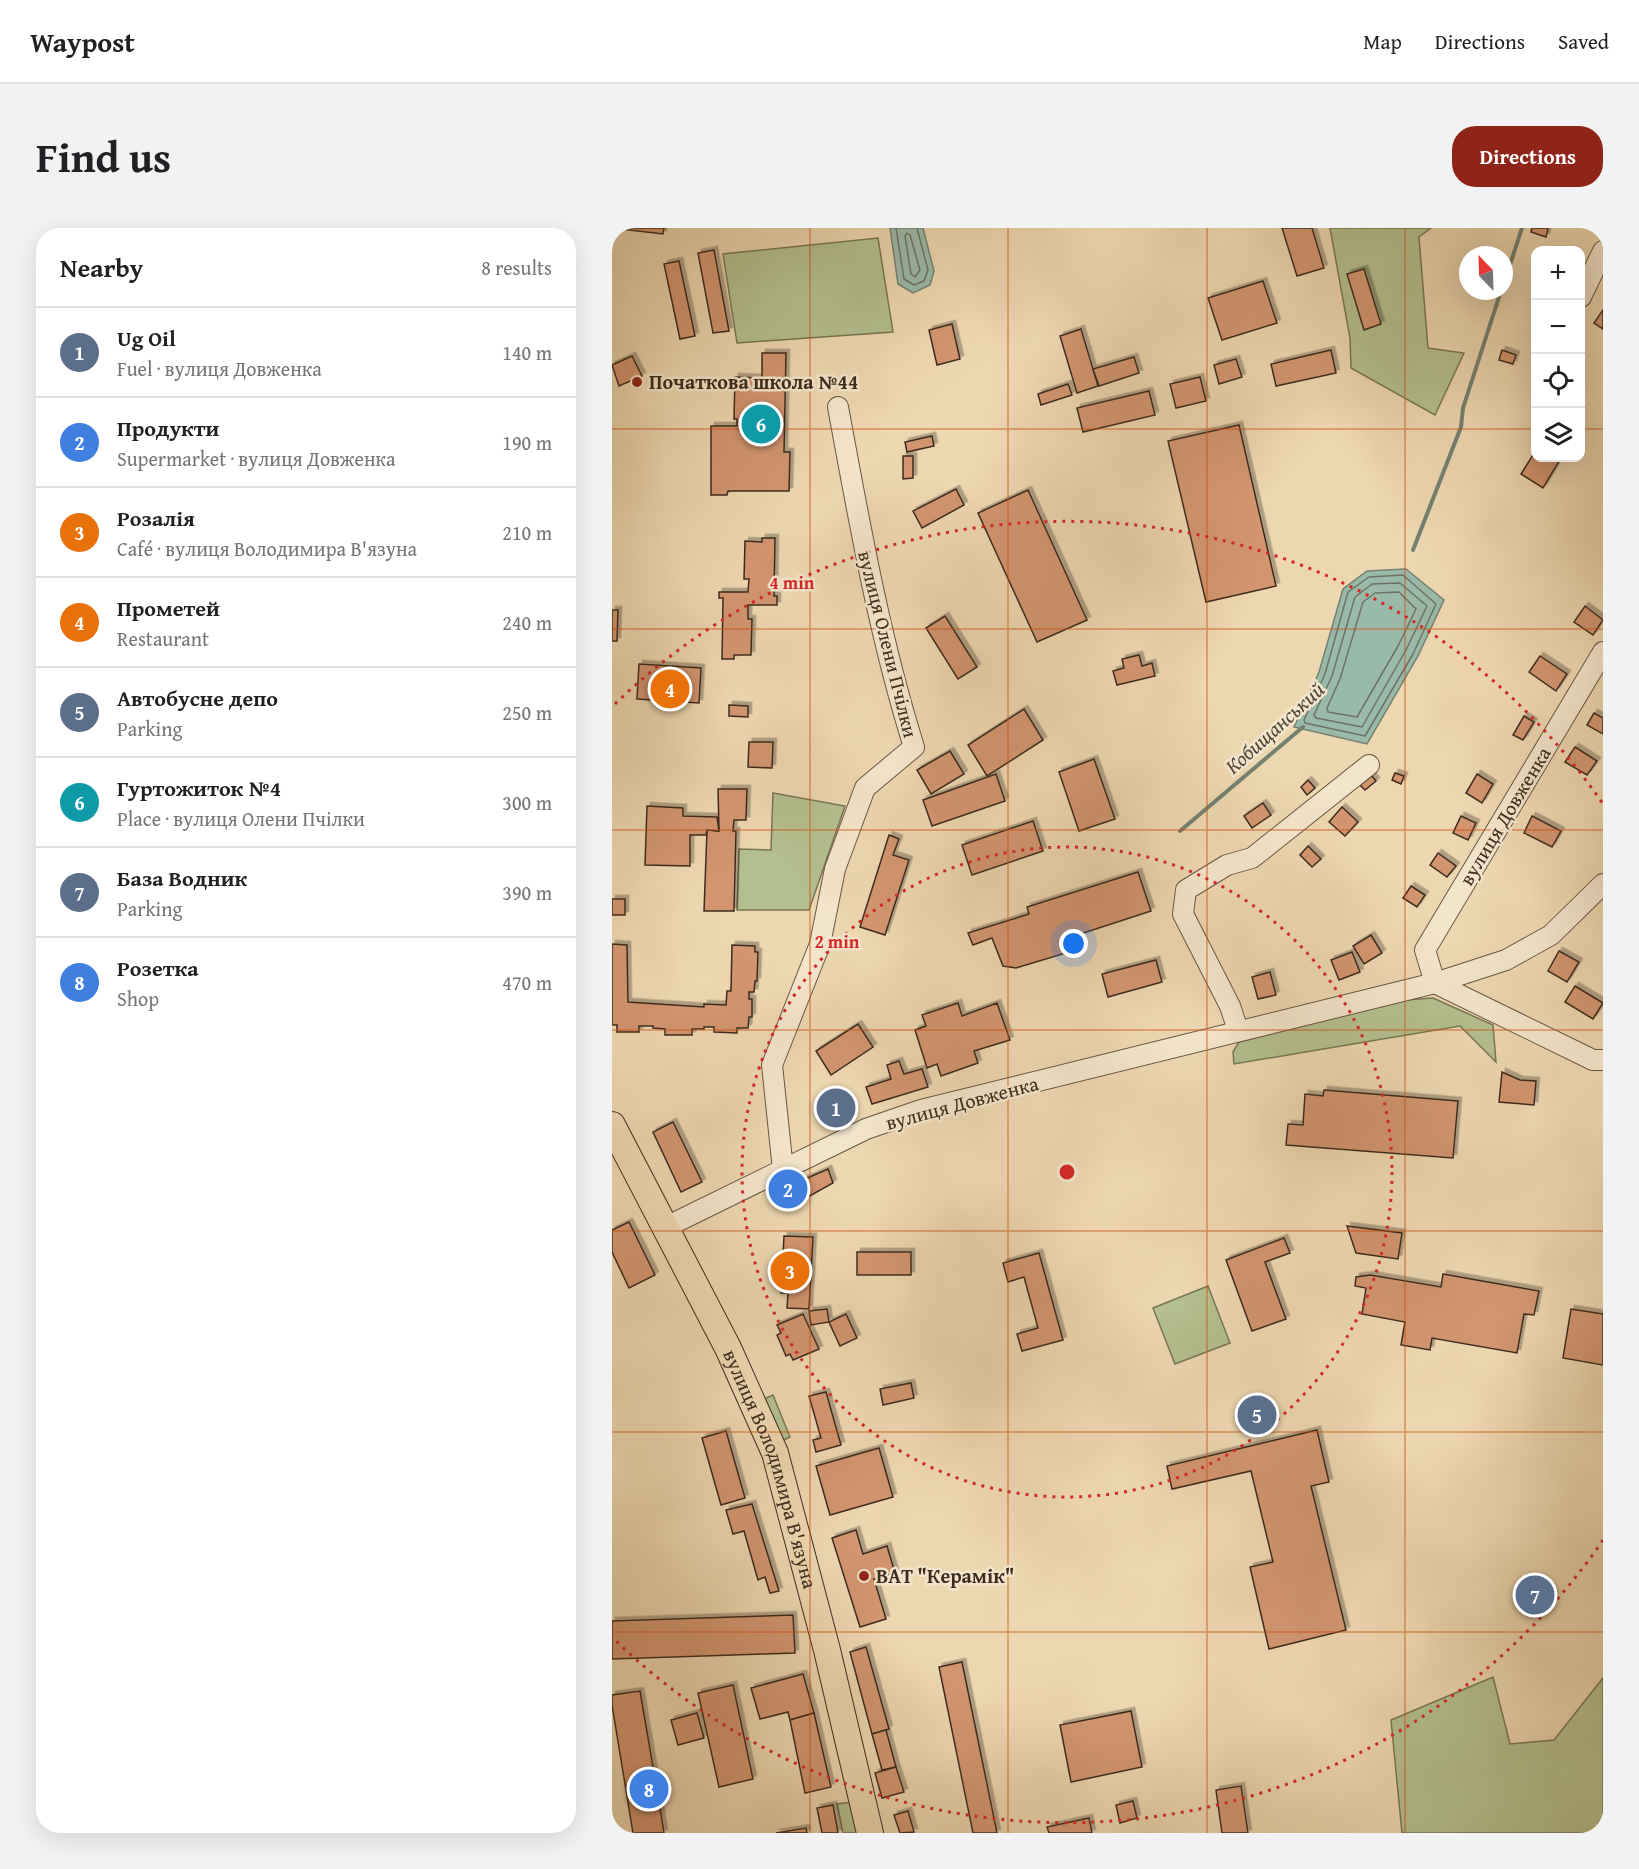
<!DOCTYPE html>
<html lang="en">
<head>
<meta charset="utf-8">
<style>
	:root { --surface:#fff; --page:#f2f2f2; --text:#202124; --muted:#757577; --line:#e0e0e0; --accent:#8f2418 }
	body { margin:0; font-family:"Gentium Book Plus",serif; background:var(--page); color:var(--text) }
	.controls { position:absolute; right:18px; top:18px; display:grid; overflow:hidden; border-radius:12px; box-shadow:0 6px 24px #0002 }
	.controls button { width:54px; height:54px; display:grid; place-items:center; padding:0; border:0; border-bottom:2px solid var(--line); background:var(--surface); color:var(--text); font:30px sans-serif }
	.compass { position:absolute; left:847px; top:18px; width:54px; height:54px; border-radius:50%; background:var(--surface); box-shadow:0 6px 24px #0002; rotate:337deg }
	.you { position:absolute; left:462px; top:716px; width:21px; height:21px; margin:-15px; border:4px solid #fff; border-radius:50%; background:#1a73e8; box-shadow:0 0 0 9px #1a73e833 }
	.badge { display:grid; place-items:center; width:39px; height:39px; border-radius:50%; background:var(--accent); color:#fff; font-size:20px; font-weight:700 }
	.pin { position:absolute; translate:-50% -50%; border:3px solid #fff; box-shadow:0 2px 6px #0006 }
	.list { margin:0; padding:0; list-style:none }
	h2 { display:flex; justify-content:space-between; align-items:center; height:78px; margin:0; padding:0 24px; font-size:26px }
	h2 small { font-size:20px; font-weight:400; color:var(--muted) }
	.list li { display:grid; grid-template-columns:39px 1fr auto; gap:18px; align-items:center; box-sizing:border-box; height:90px; padding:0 24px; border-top:2px solid var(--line) }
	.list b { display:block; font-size:22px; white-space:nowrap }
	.list p { margin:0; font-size:20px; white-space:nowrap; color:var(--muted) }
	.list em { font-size:20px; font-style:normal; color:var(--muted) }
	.icon { flex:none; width:33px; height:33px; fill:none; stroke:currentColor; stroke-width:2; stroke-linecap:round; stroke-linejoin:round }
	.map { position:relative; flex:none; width:991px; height:1605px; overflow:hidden; border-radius:24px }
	header { display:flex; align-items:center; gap:36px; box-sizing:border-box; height:84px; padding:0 30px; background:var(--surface); border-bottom:2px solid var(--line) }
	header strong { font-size:28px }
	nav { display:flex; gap:33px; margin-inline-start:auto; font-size:21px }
	.intro { display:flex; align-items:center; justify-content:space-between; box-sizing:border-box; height:144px; padding:0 36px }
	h1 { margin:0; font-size:42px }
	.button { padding:15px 27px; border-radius:24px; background:var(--accent); color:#fff; font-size:21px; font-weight:700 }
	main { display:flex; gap:36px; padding:0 36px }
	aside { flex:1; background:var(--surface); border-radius:24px; box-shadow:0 6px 24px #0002 }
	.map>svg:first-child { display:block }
</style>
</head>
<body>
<header>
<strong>Waypost</strong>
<nav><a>Map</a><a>Directions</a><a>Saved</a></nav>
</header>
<div class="intro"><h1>Find us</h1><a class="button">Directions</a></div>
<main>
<aside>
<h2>Nearby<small>8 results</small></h2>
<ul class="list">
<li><span class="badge" style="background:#5c6f8a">1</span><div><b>Ug Oil</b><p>Fuel · вулиця Довженка</p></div><em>140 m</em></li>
<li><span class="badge" style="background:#3f7fe0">2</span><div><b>Продукти</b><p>Supermarket · вулиця Довженка</p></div><em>190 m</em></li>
<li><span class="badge" style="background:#e8710a">3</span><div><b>Розалія</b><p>Café · вулиця Володимира В'язуна</p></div><em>210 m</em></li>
<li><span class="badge" style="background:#e8710a">4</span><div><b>Прометей</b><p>Restaurant</p></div><em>240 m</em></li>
<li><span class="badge" style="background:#5c6f8a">5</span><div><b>Автобусне депо</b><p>Parking</p></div><em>250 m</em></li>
<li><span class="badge" style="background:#0f9aa8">6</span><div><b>Гуртожиток №4</b><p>Place · вулиця Олени Пчілки</p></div><em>300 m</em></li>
<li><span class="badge" style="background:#5c6f8a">7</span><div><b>База Водник</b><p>Parking</p></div><em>390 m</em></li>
<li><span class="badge" style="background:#3f7fe0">8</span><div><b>Розетка</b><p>Shop</p></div><em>470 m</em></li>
</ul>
</aside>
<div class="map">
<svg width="991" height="1605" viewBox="0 0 991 1605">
	<defs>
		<filter id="shadow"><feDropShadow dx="3.5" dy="-3.5" stdDeviation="0" flood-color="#0004"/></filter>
	</defs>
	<rect width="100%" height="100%" fill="#edd7b1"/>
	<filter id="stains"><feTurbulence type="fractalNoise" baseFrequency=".00333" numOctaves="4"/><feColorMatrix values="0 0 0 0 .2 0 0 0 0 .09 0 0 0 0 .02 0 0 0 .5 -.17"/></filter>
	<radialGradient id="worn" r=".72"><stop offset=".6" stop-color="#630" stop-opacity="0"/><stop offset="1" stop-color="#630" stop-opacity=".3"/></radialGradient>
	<g fill="#b4bf8f" stroke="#787656" stroke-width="1.5">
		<path d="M718 0H819L807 9 816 120 852 125 823 187 739 140 738 110Z"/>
		<path d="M266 10 281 104 125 115 111 26Z"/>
		<path d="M161 565 233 578 197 682H125L127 621 159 622Z"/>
		<path d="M821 770 881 797 884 834 848 798 622 836 621 824 627 814 793 772Z"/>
		<path d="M596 1058 618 1115 563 1136 541 1080Z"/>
		<path d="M161 1167 178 1209 163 1216 146 1174Z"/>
		<path d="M881 1449 898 1516 942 1512 991 1450V1605H790L779 1492Z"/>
		<path d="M240 1574 245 1605H231L225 1576Z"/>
	</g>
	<g fill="#9abaa9" stroke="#758171" stroke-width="1.5">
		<path d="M278 0H311L322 43 318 57 301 65 286 56Z"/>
		<path d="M794 341 832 372 806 428 755 516 682 499 707 444 731 361 755 343Z"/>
	</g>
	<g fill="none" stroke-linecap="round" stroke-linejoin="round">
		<g stroke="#6c7364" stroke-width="1.5">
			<path d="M284 0 292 51 302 57 312 53 316 42 305 0"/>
			<path d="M295 5 298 7 308 42 303 49 299 46 293 8Z"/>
			<path d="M791 347 824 376 801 426 753 508 693 495 692 492 713 446 736 364 757 349Z"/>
			<path d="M788 355 815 378 794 422 750 499 704 490 702 487 720 448 743 369 760 356Z"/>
			<path d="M787 364 804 381 786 418 745 489 716 484 715 480 728 451 751 374 763 365Z"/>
		</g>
		<g stroke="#758171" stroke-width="4">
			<path d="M892 55 910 0"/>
			<path d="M801 322 849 199 851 180 889 63"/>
			<path d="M568 603 691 499"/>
		</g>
	</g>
	<g fill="#d29570" stroke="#3d2c1e" stroke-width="1.5" filter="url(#shadow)">
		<path d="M0 0H52L51 6Z"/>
		<path d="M670 0H700L712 40 685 48Z"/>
		<path d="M920 0H936L934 9 919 4Z"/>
		<path d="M102 22 117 103 101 105 86 25Z"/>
		<path d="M67 33 83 108 68 111 52 36Z"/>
		<path d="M752 41 769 96 752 102 735 46Z"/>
		<path d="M651 53 665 95 610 112 596 70Z"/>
		<path d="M991 82V101L982 95Z"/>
		<path d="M340 96 348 131 325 137 317 102Z"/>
		<path d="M469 101 486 158 465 165 448 108Z"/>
		<path d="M719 122 724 145 664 158 659 136Z"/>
		<path d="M890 122 904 127 901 136 887 132Z"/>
		<path d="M150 125H174L172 224H178L177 263H116L115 267H99V198H125V191H122L123 149 150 150Z"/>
		<path d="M20 128 30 148 7 158 0 137Z"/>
		<path d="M522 129 527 145 487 158 481 141Z"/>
		<path d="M624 131 630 149 607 156 602 137Z"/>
		<path d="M588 149 594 173 564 180 558 156Z"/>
		<path d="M456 156 460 167 429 177 426 166Z"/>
		<path d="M537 163 543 187 471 204 465 180Z"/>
		<path d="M627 197 664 358 594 374 556 213Z"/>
		<path d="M320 208 322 218 295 224 293 214Z"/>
		<path d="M924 222V230H949L931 260 909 246Z"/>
		<path d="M291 228H301V250L291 251Z"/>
		<path d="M344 261 352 277 310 300 301 283Z"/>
		<path d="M416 262 475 392 425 414 366 285Z"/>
		<path d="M150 310H163L162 368H165V377H136V391H140L139 427H122V431H110L111 370H107V364H136L137 351H132L133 313 150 314Z"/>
		<path d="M973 378 991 392 981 407 962 394Z"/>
		<path d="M0 382H6L5 413H0Z"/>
		<path d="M333 388 365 439 346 451 314 400Z"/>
		<path d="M527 427 530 438 540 435 543 448 505 457 501 443 512 440 510 431Z"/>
		<path d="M928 428 955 446 944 463 917 444Z"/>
		<path d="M27 436 89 440 87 475 25 471Z"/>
		<path d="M117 477 136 478V489L117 488Z"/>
		<path d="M412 481 431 512 375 548 356 517Z"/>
		<path d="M982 485 991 490V506L975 497Z"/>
		<path d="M912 488 922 494 911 512 901 507Z"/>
		<path d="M137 514H161L160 540 136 539Z"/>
		<path d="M963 519 985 533 975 547 953 534Z"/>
		<path d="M338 523 352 546 319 566 305 542Z"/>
		<path d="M482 531 503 591 467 603 447 544Z"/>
		<path d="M783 545 792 548 789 556 780 552Z"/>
		<path d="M384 546 393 573 320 598 311 572Z"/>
		<path d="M865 546 881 556 870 575 854 565Z"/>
		<path d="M760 548 764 553 753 562 748 557Z"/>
		<path d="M696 552 703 560 695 567 689 559Z"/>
		<path d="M106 561H135L134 592H122L121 603H124L122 683H92L95 602 107 603Z"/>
		<path d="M651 575 659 587 640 600 632 588Z"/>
		<path d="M35 578 71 580V588L105 589 107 603 95 602 94 607H78V638L33 637Z"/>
		<path d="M730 579 746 594 733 608 717 594Z"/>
		<path d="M849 588 864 595 856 612 841 605Z"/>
		<path d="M920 588 949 603 940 619 912 605Z"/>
		<path d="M421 593 431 623 360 647 350 617Z"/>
		<path d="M277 607 287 611 281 627 297 632 273 707 248 699Z"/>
		<path d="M696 618 709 631 700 639 688 627Z"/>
		<path d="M826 625 844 638 835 649 818 637Z"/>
		<path d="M526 644 539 683 453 711 457 724 404 740 391 738 380 710 361 717 356 705 417 686 415 679Z"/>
		<path d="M799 658 813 667 805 679 791 670Z"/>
		<rect x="0" y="671" width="13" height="16"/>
		<path d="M759 707 770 725 752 736 741 718Z"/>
		<path d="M0 716 15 717 16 774 92 779V776L114 777 115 763H119L120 717 143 718V724H146L145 753H143L142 764H137V771H140V789H137L136 800H125V805L102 804V799H92V801H80V807H53V801L41 800V798H27V804H5V797H0Z"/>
		<path d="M947 723 967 734 955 754 936 743Z"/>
		<path d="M740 724 748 744 727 752 719 732Z"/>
		<path d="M544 732 550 754 496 769 490 746Z"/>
		<path d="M658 744 664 767 646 771 640 749Z"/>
		<path d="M963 758 991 775 981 791 953 774Z"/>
		<path d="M346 775 350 788 385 775 398 812 362 823 366 835 329 848 325 836 315 840 303 802 314 798 310 787Z"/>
		<path d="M246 796 261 819 219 847 204 823Z"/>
		<path d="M287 833 292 846 310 841 316 859 260 876 254 859 279 851 275 837Z"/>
		<path d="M890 844 908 852 924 853 922 877 887 874Z"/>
		<path d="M712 862 846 873 841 930 674 917 676 896 691 897 693 866 711 868Z"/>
		<path d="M61 894 90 954 69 964 41 904Z"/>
		<path d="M216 941 221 955 178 979 177 958Z"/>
		<path d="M17 994 43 1047 17 1060 0 1024V1002Z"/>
		<path d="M735 998 790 1005 786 1031 744 1025Z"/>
		<path d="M172 1008 201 1009 197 1081 175 1080 176 1065H169Z"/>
		<path d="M672 1010 678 1025 653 1034 674 1091 640 1103 614 1032Z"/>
		<rect x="245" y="1024" width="54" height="23"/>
		<path d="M427 1025 451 1112 410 1123 405 1106 426 1100 412 1049 396 1054 391 1035Z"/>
		<path d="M831 1046 927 1063 922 1087 912 1086 905 1125 820 1110 818 1122 789 1117 793 1094 750 1086 754 1060 743 1058 744 1049 758 1047 829 1059Z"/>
		<path d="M215 1081 217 1094 199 1097 197 1083Z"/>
		<path d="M959 1081 991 1086V1137L951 1130Z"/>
		<path d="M191 1086 207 1121 181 1132 178 1126 174 1128 165 1107 169 1105 165 1097Z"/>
		<path d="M234 1086 245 1110 228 1118 217 1094Z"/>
		<path d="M299 1155 302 1170 271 1177 268 1161Z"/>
		<path d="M214 1164 229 1217 204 1224 201 1212 209 1210 197 1168Z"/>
		<path d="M705 1202 717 1254 699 1258 734 1402 657 1421 638 1339 661 1334 639 1243 560 1261 555 1238Z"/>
		<path d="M114 1203 133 1270 109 1277 90 1210Z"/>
		<path d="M267 1220 281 1269 218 1287 204 1238Z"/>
		<path d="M140 1276 167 1363 158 1365 153 1349 146 1352 132 1303 121 1306 114 1282Z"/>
		<path d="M244 1302 251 1326 275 1318 283 1345 262 1351 274 1391 248 1399 220 1310Z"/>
		<path d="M181 1387 183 1425 0 1431V1393Z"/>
		<path d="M254 1419 277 1501 260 1506 238 1424Z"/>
		<path d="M350 1434 385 1605H361L327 1439Z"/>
		<path d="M191 1446 202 1485 178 1492 176 1484 148 1491 139 1460Z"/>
		<path d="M121 1457 141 1551 107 1559 86 1465Z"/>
		<path d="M28 1463 46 1568 52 1605H21L0 1477V1467Z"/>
		<path d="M519 1483 530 1539 459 1554 448 1497Z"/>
		<path d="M85 1485 92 1510 66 1517 59 1492Z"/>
		<path d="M202 1485 219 1559 193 1565 178 1492Z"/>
		<path d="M274 1502 284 1539 270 1542 260 1506Z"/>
		<path d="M284 1539 292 1564 270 1570 263 1545Z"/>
		<path d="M629 1558 636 1605H610L604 1562Z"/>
		<path d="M521 1573 525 1590 508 1595 504 1577Z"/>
		<path d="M221 1577 226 1605H210L205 1580Z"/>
		<path d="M296 1583 302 1604 288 1605 282 1587Z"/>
		<path d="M477 1590 480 1605H437L435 1599Z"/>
		<path d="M194 1600 195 1605H164Z"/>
	</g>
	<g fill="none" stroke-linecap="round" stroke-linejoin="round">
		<g stroke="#695743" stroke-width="22">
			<g id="minor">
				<path d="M969 69 991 23"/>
				<path d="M823 755 813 722 991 424"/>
				<path d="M823 755 981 832H991"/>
				<path d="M626 802 618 778 571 686 574 662 615 637 640 630 757 537"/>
				<path d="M171 942 160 837 208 716 223 641 253 560 302 519C267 408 247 292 226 179"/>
				<path d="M54 999 254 901 309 882 823 755 894 732 939 707 991 656"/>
			</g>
		</g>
		<g stroke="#3d2c1e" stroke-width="28">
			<g id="major">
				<path id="s1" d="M0 897 116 1120 163 1225 215 1422 258 1605"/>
			</g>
		</g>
		<use href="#minor" stroke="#f3e5cc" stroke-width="20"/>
		<use href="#major" stroke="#edd7b1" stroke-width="26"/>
	</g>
	<path fill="none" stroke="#ce520f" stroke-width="1.5" stroke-opacity="0.55" d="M198 0V1605M396 0V1605M595 0V1605M793 0V1605M0 201H924M969 201H991M0 401H991M0 602H991M0 802H991M0 1003H991M0 1204H991M0 1404H991"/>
	<g fill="none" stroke="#d62828" stroke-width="3" stroke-dasharray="3 6">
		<circle cx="455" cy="944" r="325"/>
		<path d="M991 1312A650 650 0 0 1 3 1412M3 476A650 650 0 0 1 991 576"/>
	</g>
	<g fill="#8f2418" stroke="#f3e5cc" stroke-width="2">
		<circle cx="25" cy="154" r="6"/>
		<circle cx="252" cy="1348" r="6"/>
	</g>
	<g text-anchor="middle" stroke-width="5" stroke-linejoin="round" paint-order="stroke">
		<g font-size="20" font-weight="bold" fill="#3d2c1e" stroke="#f3e5cc" text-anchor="start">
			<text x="37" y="161">Початкова школа №44</text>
			<text x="264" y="1355">ВАТ "Керамік"</text>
		</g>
		<g font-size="20" fill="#3d2c1e" stroke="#f3e5cc">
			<text transform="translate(276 416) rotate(76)" y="7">вулиця Олени Пчілки</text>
			<text transform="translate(893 588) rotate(-59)" y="7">вулиця Довженка</text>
			<text transform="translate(350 875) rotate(-15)" y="7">вулиця Довженка</text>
			<text dy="7" stroke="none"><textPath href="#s1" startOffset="380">вулиця Володимира В'язуна</textPath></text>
		</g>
		<g font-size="21" font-style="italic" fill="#50483a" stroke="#f3e5cc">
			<text transform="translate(663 500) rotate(-42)" y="7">Кобищанський</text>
		</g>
	</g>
	<circle cx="455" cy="944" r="9" fill="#d62828" stroke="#f3e5cc" stroke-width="3"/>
	<g font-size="18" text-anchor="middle" font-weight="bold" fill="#d62828" stroke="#f3e5cc" stroke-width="5" stroke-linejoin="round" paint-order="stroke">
		<text x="180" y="361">4 min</text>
		<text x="225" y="720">2 min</text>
	</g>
	<rect width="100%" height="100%" filter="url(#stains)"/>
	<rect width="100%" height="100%" fill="url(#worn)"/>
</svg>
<div class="controls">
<button>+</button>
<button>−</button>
<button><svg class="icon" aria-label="locate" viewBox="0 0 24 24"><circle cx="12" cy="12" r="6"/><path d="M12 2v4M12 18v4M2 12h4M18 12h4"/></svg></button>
<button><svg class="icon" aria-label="layers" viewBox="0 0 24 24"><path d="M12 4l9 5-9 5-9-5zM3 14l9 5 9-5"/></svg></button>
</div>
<svg class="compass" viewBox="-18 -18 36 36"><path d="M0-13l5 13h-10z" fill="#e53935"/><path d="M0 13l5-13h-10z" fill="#757577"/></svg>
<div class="you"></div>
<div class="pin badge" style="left:224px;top:880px;background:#5c6f8a">1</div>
<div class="pin badge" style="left:176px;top:961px;background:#3f7fe0">2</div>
<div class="pin badge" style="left:178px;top:1043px;background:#e8710a">3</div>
<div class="pin badge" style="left:58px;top:461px;background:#e8710a">4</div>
<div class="pin badge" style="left:645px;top:1187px;background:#5c6f8a">5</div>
<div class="pin badge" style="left:149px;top:196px;background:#0f9aa8">6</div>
<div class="pin badge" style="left:923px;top:1367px;background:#5c6f8a">7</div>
<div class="pin badge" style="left:37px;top:1561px;background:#3f7fe0">8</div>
</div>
</main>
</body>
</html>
